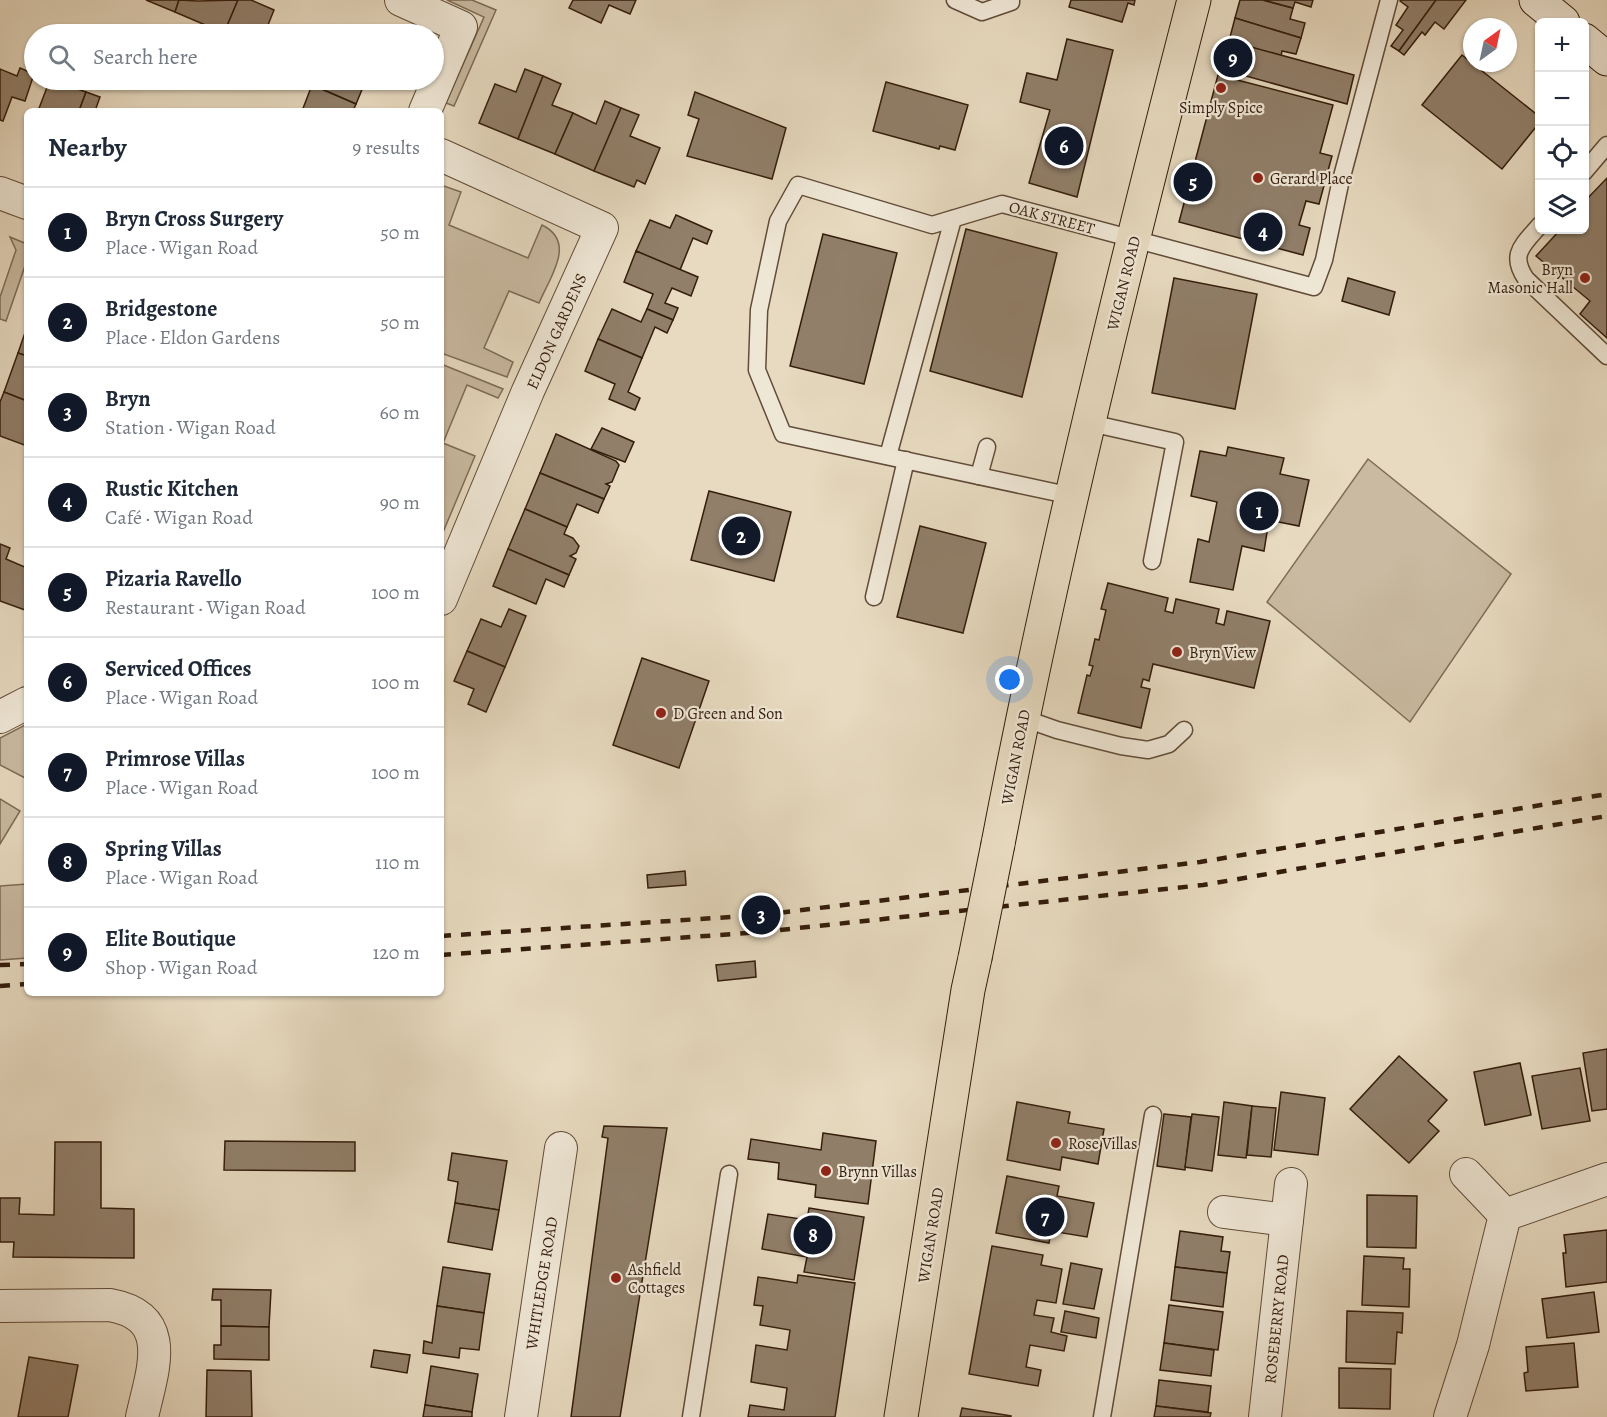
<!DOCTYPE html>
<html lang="en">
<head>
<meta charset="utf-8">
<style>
	:root { --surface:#fff; --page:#f6f6f7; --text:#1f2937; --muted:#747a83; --line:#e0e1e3; --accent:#111827 }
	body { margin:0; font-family:Alegreya,serif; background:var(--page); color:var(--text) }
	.controls { position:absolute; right:18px; top:18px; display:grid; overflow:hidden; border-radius:9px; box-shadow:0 2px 4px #0004 }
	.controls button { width:54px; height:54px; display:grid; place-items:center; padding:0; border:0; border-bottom:2px solid var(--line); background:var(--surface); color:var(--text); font:30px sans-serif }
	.compass { position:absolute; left:1463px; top:18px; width:54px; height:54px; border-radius:50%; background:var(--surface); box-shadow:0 2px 4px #0004; rotate:33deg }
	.you { position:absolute; left:1010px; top:680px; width:21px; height:21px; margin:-15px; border:4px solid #fff; border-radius:50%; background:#1a73e8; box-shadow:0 0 0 9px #1a73e833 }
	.badge { display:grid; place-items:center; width:39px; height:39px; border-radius:50%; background:var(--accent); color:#fff; font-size:20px; font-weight:700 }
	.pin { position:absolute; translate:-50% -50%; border:3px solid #fff; box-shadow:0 2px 6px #0006 }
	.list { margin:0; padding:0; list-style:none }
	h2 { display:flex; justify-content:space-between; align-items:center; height:78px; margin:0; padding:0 24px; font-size:26px }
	h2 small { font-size:20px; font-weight:400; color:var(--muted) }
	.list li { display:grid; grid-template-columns:39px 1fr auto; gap:18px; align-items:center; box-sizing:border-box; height:90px; padding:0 24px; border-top:2px solid var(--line) }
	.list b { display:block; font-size:22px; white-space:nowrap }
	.list p { margin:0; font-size:20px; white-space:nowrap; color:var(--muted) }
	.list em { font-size:20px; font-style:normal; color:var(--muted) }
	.icon { flex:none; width:33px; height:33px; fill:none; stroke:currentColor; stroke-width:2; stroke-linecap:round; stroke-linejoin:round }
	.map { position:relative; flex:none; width:1607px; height:1417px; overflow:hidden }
	.search { position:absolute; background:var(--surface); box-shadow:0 2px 4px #0004; left:24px; top:24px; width:420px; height:66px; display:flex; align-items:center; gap:15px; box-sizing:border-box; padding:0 21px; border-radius:33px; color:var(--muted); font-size:22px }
	.panel { position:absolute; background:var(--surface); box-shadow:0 2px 4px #0004; left:24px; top:108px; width:420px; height:888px; border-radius:9px }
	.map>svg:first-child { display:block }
</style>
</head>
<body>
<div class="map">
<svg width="1607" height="1417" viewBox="0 0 1607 1417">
	<rect width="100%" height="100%" fill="#e7dac0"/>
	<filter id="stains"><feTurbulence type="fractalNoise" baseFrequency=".00333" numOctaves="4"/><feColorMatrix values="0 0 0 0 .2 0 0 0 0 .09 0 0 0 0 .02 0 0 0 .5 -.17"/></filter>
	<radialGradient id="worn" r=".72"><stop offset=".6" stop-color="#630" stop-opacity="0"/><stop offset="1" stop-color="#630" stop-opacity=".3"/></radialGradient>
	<g fill="#c9baa1" stroke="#7e6c56" stroke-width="1.5">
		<path d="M447 0H472L496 10 454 106 446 103 484 17Z"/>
		<path d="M441 185 461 192 449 225 528 258 542 225C577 242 550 277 539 303L509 291 484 348 513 362 507 377 441 353Z"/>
		<path d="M10 237 27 244V260L6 321 0 319V297L16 250Z"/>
		<path d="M441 364 503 389 498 398 467 385 443 443 475 456 441 537Z"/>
		<path d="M1368 459 1511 574 1410 722 1267 602Z"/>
		<path d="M25 725 27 726V779L0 765V738Z"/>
		<path d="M0 799 20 811 0 844Z"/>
		<path d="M27 884V958L0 960V886Z"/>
	</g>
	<g fill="#917f6a" stroke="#341d0c" stroke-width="1.5">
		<path d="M146 0H179L175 12Z"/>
		<path d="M179 0 198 1 238 0 224 33 175 12Z"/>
		<path d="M238 0H251L274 10 266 30 277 34 224 33Z"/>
		<path d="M573 0H636L630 14 609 5 601 23 569 8Z"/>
		<path d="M1071 0H1135L1134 5 1128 3 1122 22 1069 7Z"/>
		<path d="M1240 0H1263L1293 8 1290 19 1305 23 1301 38 1235 18Z"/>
		<path d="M1263 0H1313L1311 7 1295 2 1293 8Z"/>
		<path d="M1401 0H1436L1399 51 1391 46 1403 30 1396 25 1408 7 1400 1Z"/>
		<path d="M1436 0H1466L1444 29 1435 22 1425 35 1422 32 1404 55 1399 51Z"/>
		<path d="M1235 18 1301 38 1296 54 1282 51 1281 56 1229 41Z"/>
		<path d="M1067 39 1113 50 1077 197 1029 183 1050 110 1020 102 1027 73 1057 80Z"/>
		<path d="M1229 41 1354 75 1347 104 1221 69Z"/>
		<path d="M1462 55 1540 117V122L1502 169 1422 105Z"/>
		<path d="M20 68 34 74 25 101 12 97 3 121 0 120V69L17 76Z"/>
		<path d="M525 69 543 76 518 139 479 123 495 84 516 92Z"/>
		<path d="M1218 75 1333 105 1320 153 1332 156 1319 204 1306 201 1299 225 1310 228 1303 255 1179 222Z"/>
		<path d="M543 76 561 84 552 105 573 113 555 154 518 139Z"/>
		<path d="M315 80H366L356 104 312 85Z"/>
		<path d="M49 82 71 89 72 87 86 92 79 111H38Z"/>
		<path d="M886 82 968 105 955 150 940 146 939 149 873 131Z"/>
		<path d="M312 85 356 104 353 111H302Z"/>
		<path d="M86 92 100 97 95 111H79Z"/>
		<path d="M695 92 786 128 772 179 687 156 699 119 688 115Z"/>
		<path d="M605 101 621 108 594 171 555 154 573 113 596 124Z"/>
		<path d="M621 108 639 115 630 136 660 148 645 184 637 180 634 187 594 171Z"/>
		<path d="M1607 178V338L1580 314 1590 301 1536 256 1560 230H1584V202Z"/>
		<path d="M676 215 712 231 707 244 693 238 680 270 636 251 650 220 670 228Z"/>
		<path d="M966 229 1057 253 1022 397 930 371Z"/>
		<path d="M823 234 897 253 864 384 790 366Z"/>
		<path d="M636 251 698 277 691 296 672 288 665 303 678 308 673 320 647 309 653 294 624 282Z"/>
		<path d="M1174 278 1257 294 1235 409 1152 393Z"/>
		<path d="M1348 278 1395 292 1389 315 1342 301Z"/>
		<path d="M612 309 641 322 647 309 673 320 667 333 655 327 642 358 598 339Z"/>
		<path d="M27 327V356L18 353Z"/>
		<path d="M598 339 642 358 628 392 640 398 635 410 609 399 615 384 585 371Z"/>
		<path d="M18 353 27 356V401L4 392Z"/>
		<path d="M4 392 27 401V446L0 436V402Z"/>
		<path d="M602 428 634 442 625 462 591 449Z"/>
		<path d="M556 434 616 461 619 465 612 482 606 484 610 486 604 499 540 473Z"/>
		<path d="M1228 447 1284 458 1280 474 1309 480 1299 526 1269 520 1264 551 1242 546 1233 590 1190 582 1198 539 1209 542 1217 502 1191 496 1200 451 1226 456Z"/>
		<path d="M540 473 604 499 598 513 577 504 567 527 525 509Z"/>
		<path d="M709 491 791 512 774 581 691 560Z"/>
		<path d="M525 509 567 527 564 534 573 538 579 546 576 553 570 556 576 559 569 575 508 549Z"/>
		<path d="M920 526 986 543 963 633 897 617Z"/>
		<path d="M0 544 10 548 6 559 27 568V605L25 610 0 601Z"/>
		<path d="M508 549 569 575 564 587 546 579 536 604 493 586Z"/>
		<path d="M1108 583 1168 598 1165 611 1173 613 1176 599 1219 609 1216 623 1224 625 1227 611 1270 621 1254 688 1153 664 1149 681 1143 679 1141 687 1150 689 1141 728 1078 713 1087 675 1090 676 1093 666 1089 665 1095 639 1099 640 1106 610 1101 609Z"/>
		<path d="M509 609 526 616 505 667 467 651 481 619 501 627Z"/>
		<path d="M467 651 505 667 486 712 468 704 474 689 454 681Z"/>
		<path d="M642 658 709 681 679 768 613 745Z"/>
		<path d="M685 871 686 885 648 888 647 875Z"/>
		<path d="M755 961 756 977 718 981 716 965Z"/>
		<path d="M1607 1049V1109L1592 1111 1583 1053Z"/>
		<path d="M1399 1056 1447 1100 1428 1121 1439 1131 1409 1163 1350 1109Z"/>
		<path d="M1520 1063 1531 1115 1485 1125 1474 1072Z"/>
		<path d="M1580 1068 1590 1121 1542 1129 1532 1076Z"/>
		<path d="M1281 1092 1325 1098 1318 1155 1274 1150Z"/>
		<path d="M1017 1102 1070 1112 1068 1123 1104 1129 1098 1164 1062 1157 1060 1170 1007 1160Z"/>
		<path d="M1224 1102 1252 1106 1246 1158 1218 1155Z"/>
		<path d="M1252 1106 1276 1108 1271 1157 1247 1155Z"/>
		<path d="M1164 1114 1191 1117 1185 1170 1157 1166Z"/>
		<path d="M1192 1114 1219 1117 1212 1171 1185 1167Z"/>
		<path d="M604 1126 667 1128 620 1417H571L608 1138 602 1137Z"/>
		<path d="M823 1133 876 1141 868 1204 815 1197 816 1185 778 1179 779 1163 748 1159 751 1139 821 1150Z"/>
		<path d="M225 1141 355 1142V1171L224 1170Z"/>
		<path d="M55 1142H101V1208L134 1209V1258L13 1257 14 1242H0V1198H20L19 1214 54 1215Z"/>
		<path d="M452 1153 507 1161 499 1210 455 1203 458 1182 448 1180Z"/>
		<path d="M1007 1176 1059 1186 1057 1196 1094 1203 1087 1237 1051 1231 1049 1243 996 1233Z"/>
		<path d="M1367 1195 1417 1196 1416 1248 1367 1247Z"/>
		<path d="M455 1203 499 1210 492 1250 448 1242Z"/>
		<path d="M809 1208 864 1217 854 1280 804 1272 807 1257 762 1249 768 1214 807 1220Z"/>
		<path d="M1607 1230V1282L1566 1287 1563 1253H1566L1564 1235Z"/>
		<path d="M1180 1231 1223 1237 1221 1251 1230 1252 1227 1273 1175 1267Z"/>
		<path d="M992 1246 1043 1255 1041 1265 1062 1269 1056 1303 1037 1300 1034 1315 1054 1318 1051 1332 1067 1336 1064 1351 1030 1345 1026 1367 1041 1370 1038 1386 969 1374Z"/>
		<path d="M1364 1256 1404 1258 1403 1269H1410L1409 1307 1362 1305Z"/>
		<path d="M1071 1263 1102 1269 1094 1309 1063 1304Z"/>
		<path d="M443 1267 490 1274 484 1313 437 1306Z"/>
		<path d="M1175 1267 1227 1273 1223 1307 1171 1300Z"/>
		<path d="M798 1275 855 1283 835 1417H748L750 1405 784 1410 787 1388 751 1382 756 1345 787 1350 790 1330 760 1325 763 1306 754 1305 758 1277 797 1283Z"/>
		<path d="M213 1289 271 1290 269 1327 221 1326V1300H212Z"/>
		<path d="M1594 1292 1599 1332 1547 1338 1542 1299Z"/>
		<path d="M1169 1305 1223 1312 1218 1350 1164 1343Z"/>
		<path d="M437 1306 484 1313 479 1350 460 1348 459 1358 423 1353 424 1341 432 1343Z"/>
		<path d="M1065 1311 1099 1318 1096 1338 1061 1332Z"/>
		<path d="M1347 1311 1403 1313 1402 1333 1397 1332 1395 1364 1346 1362Z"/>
		<path d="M221 1326 269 1327V1360L214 1359V1345H221Z"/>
		<path d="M1164 1343 1214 1350 1211 1376 1160 1370Z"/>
		<path d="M1574 1343 1578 1387 1526 1391 1524 1373 1528 1372 1526 1347Z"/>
		<path d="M374 1350 410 1355 407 1373 371 1367Z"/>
		<path d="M29 1357 78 1365 68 1417H18Z"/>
		<path d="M431 1366 478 1374 472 1412 425 1405Z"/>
		<path d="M1339 1368 1391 1369 1390 1409 1339 1408Z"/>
		<path d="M207 1370 251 1371 252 1417H206Z"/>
		<path d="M1159 1380 1211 1386 1208 1412 1156 1406Z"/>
		<path d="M425 1405 472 1412V1417H423Z"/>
		<path d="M1156 1406 1211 1413 1210 1417H1154Z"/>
		<path d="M962 1408 1011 1416V1417H960Z"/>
	</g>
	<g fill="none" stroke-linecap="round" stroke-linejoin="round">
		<g stroke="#614c39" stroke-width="19">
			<g id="service">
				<path d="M955 0 982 12 1011 2V0"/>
				<path d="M1584 172 1607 145"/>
				<path d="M1540 225C1523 245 1509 254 1526 279L1607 356"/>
				<path d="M1090 423 1175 442 1152 561"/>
				<path d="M888 456 953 219"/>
				<path d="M979 476 987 447"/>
				<path d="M1072 496 783 434 757 370 759 310 778 221 798 185 932 225 1002 204 1314 287 1324 260 1340 184 1389 0"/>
				<path d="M874 597 906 460"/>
				<path d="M1023 718 1057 730 1121 746 1148 750 1169 744 1184 730"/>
				<path d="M691 1417 729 1174"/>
				<path d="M1102 1417 1153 1115"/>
			</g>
		</g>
		<g stroke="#614c39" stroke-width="34">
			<g id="minor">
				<path d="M401 0 461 27 425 111"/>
				<path d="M441 155 602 228 528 391 441 599"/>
				<path d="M0 193 27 203"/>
				<path d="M0 717 27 703"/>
				<path d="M1466 1174 1505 1215 1607 1179"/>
				<path d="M1224 1212 1287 1220 1291 1184"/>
				<path d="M0 1306 110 1305C175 1317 152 1371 142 1417"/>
				<path d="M521 1417 561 1148"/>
				<path d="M1265 1417 1287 1220"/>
				<path d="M1450 1417 1473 1345 1505 1215"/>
			</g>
		</g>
		<g stroke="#341d0c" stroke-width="35">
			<g id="secondary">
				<path d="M1536 0 1563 22"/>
				<path d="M1584 40 1607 59"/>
			</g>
		</g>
		<g stroke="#341d0c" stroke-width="35">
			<g id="primary">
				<path d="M998 844C1052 561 1122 279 1194 0"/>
				<path d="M901 1417 968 990 975 958"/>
			</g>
		</g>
		<use href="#service" stroke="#efe7d6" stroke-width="16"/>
		<use href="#minor" stroke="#efe7d6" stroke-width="32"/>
		<use href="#secondary" stroke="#efe7d6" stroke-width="33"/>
		<use href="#primary" stroke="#e7dac0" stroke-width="33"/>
		<g stroke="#341d0c" stroke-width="4.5" stroke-dasharray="10 10" stroke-linecap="butt">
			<path d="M441 936 761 915 1200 862 1607 794"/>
			<path d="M441 955 761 932 1203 885 1607 816"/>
			<path d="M0 965 27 964"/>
			<path d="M0 986 27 984"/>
		</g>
		<g stroke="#341d0c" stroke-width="35" stroke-linecap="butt">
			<path id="primary-bridge" d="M975 958 998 844"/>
		</g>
		<use href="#primary-bridge" stroke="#e7dac0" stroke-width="33"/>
	</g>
	<g fill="#8f2418" stroke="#efe7d6" stroke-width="2">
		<circle cx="1221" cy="88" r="6"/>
		<circle cx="1258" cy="178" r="6"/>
		<circle cx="1585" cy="278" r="6"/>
		<circle cx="1177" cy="652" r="6"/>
		<circle cx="661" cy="713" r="6"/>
		<circle cx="1056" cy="1143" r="6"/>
		<circle cx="826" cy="1171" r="6"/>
		<circle cx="616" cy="1278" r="6"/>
	</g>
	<g text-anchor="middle" stroke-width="4.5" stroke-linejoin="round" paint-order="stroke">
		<g font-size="16" fill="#341d0c" stroke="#efe7d6" text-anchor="start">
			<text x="1221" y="113" text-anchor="middle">Simply Spice</text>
			<text x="1270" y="184">Gerard Place</text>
			<text x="1573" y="275" text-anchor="end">Bryn<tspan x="1573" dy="18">Masonic Hall</tspan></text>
			<text x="1189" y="658">Bryn View</text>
			<text x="673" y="719">D Green and Son</text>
			<text x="1068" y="1149">Rose Villas</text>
			<text x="838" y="1177">Brynn Villas</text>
			<text x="628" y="1275">Ashfield<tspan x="628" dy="18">Cottages</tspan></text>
		</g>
		<g font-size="16" fill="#341d0c" stroke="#efe7d6">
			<text transform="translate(1052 217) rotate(15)" y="6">OAK STREET</text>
			<text transform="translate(1123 283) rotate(-76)" y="6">WIGAN ROAD</text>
			<text transform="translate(556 331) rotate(-66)" y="6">ELDON GARDENS</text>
			<text transform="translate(1015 757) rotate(-79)" y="6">WIGAN ROAD</text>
			<text transform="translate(930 1235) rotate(-81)" y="6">WIGAN ROAD</text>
			<text transform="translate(541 1283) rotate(-81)" y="6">WHITLEDGE ROAD</text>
			<text transform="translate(1276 1319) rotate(-84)" y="6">ROSEBERRY ROAD</text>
		</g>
	</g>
	<rect width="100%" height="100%" filter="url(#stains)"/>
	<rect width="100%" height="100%" fill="url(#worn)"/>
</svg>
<div class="controls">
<button>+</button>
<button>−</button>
<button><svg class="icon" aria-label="locate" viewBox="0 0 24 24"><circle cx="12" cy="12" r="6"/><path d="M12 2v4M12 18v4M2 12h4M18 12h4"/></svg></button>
<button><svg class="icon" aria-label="layers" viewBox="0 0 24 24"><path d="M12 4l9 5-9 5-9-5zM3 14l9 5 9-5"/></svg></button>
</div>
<svg class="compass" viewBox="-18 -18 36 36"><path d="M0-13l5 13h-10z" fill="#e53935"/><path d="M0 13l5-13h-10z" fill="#747a83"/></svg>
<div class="you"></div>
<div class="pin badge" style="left:1259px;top:511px">1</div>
<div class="pin badge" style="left:741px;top:536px">2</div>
<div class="pin badge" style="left:761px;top:915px">3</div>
<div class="pin badge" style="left:1263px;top:232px">4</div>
<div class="pin badge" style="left:1193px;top:182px">5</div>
<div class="pin badge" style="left:1064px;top:146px">6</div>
<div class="pin badge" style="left:1045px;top:1217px">7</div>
<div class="pin badge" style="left:813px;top:1235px">8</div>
<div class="pin badge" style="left:1233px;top:58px">9</div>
<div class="search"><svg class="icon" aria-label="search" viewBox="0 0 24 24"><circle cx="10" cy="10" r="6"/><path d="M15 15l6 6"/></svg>Search here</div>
<section class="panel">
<h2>Nearby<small>9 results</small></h2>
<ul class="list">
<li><span class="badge">1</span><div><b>Bryn Cross Surgery</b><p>Place · Wigan Road</p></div><em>50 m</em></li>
<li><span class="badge">2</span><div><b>Bridgestone</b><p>Place · Eldon Gardens</p></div><em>50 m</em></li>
<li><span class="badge">3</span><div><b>Bryn</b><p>Station · Wigan Road</p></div><em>60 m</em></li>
<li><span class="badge">4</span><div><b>Rustic Kitchen</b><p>Café · Wigan Road</p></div><em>90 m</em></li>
<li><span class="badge">5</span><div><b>Pizaria Ravello</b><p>Restaurant · Wigan Road</p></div><em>100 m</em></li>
<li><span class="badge">6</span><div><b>Serviced Offices</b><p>Place · Wigan Road</p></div><em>100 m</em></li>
<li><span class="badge">7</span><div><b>Primrose Villas</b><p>Place · Wigan Road</p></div><em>100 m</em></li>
<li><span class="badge">8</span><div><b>Spring Villas</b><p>Place · Wigan Road</p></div><em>110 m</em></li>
<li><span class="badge">9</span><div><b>Elite Boutique</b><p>Shop · Wigan Road</p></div><em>120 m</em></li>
</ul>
</section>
</div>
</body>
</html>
